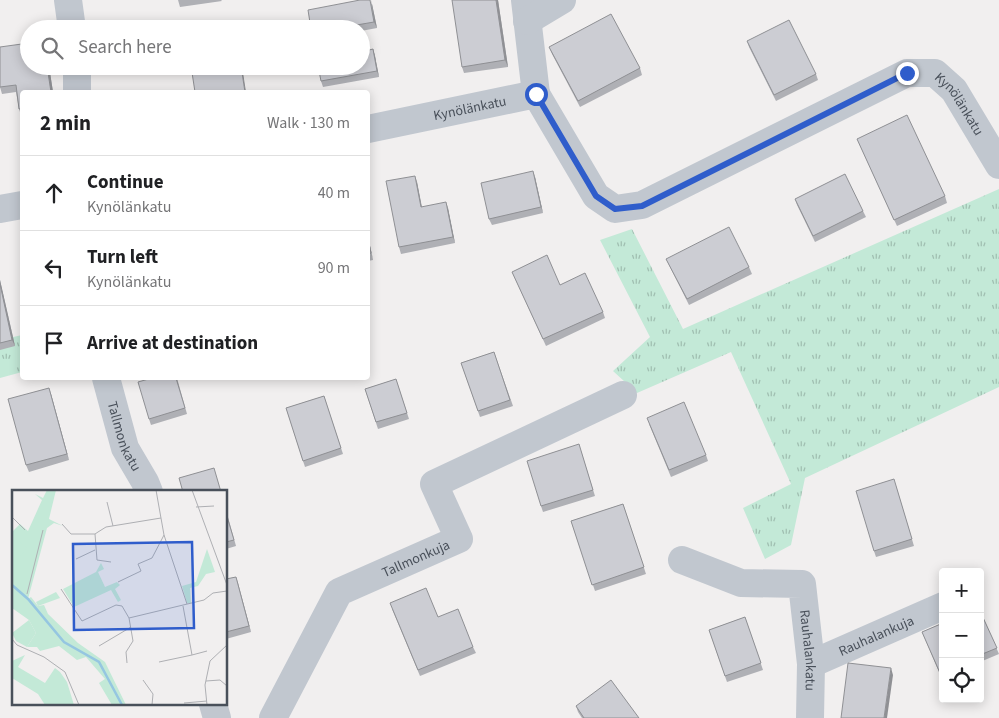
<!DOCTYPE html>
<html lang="en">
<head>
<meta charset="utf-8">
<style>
	:root { --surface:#fff; --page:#f6f6f6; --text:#202124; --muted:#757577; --line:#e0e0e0 }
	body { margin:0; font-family:"Source Sans 3",sans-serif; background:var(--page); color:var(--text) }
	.controls { position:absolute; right:15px; bottom:15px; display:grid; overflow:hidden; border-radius:5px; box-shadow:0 2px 12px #0003 }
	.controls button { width:45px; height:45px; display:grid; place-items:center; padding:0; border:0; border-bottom:1px solid var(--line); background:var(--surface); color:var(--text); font:25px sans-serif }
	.stop { position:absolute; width:15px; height:15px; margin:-11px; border:4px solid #2f5dcb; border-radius:50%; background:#fff }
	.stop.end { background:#2f5dcb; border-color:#fff; box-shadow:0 1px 5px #0008 }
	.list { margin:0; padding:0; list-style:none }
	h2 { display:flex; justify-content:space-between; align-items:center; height:65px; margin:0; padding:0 20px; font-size:21px }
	h2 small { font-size:16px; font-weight:400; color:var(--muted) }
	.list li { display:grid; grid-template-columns:32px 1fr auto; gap:15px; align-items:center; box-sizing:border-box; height:75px; padding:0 20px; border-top:1px solid var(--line) }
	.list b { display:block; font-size:19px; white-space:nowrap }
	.list p { margin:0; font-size:16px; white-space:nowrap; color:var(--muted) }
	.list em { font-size:16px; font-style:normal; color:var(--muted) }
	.icon { flex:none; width:28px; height:28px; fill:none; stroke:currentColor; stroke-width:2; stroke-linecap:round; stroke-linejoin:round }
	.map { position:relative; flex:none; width:999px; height:718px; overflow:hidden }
	.search { position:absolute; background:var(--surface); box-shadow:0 2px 12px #0003; left:20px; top:20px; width:350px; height:55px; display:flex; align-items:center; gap:12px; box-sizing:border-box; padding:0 18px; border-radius:28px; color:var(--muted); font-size:19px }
	.panel { position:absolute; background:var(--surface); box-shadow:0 2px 12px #0003; left:20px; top:90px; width:350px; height:290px; border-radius:5px }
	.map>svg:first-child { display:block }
</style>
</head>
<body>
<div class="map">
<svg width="999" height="718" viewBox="0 0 999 718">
	<defs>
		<pattern id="grass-tufts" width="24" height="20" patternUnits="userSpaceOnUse" patternTransform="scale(1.25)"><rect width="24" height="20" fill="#c3e9d7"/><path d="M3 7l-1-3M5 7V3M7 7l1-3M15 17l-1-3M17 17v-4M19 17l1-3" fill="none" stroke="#a0bfb1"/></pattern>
	</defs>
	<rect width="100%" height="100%" fill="#f1efef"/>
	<g fill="url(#grass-tufts)">
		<path d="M999 189V387L805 478 791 545 765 559 743 508 791 484 731 352 637 393 613 371 650 337 600 240 632 229 683 329Z"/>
		<path d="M22 335V372L0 378V340Z"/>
	</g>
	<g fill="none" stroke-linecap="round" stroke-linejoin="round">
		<g stroke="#c1c7cf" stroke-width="28">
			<path d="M68 0 72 29"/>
			<path d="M525 0 536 94"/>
			<path d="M527 21 562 0"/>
			<path d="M77 66V92"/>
			<path id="s1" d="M368 129 536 94 596 196 615 209 642 205 907 73H935L954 90 999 165"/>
			<path d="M0 209 22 205"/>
			<path id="s2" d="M106 378 125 448 145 482 149 492"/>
			<path id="s3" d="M682 560 741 583 802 584 811 664 810 718"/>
			<path id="s4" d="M811 664 943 606"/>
			<path d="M213 704 217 718"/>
			<path id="s5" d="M273 718 339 592 459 539 434 484 623 395"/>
		</g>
	</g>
	<g fill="#afb0b5">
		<path d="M178 0H221L222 1 180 7Z"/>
		<path d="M498 0 508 67 464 73 462 67Z"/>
		<path d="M372 4 377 28 361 31V29H311Z"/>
		<path d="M747 41 816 74 818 80 776 101 749 47Z"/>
		<path d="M549 47 640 68 642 75 580 107 552 54Z"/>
		<path d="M373 49 375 56 379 77 323 87 321 81Z"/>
		<path d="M29 66H49L53 92H22V115H21L19 109 16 92 2 94 0 87Z"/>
		<path d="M857 139 945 196 947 203 897 226Z"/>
		<path d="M535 177 543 213 492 225 489 219Z"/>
		<path d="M417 182 422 207 448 208 455 243 401 254 399 247Z"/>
		<path d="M795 199 863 211 866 217 815 242 797 205Z"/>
		<path d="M368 236 373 260 368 261Z"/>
		<path d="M666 259 749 267 752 274 689 305Z"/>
		<path d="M512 272 560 285 603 312 605 318 546 346Z"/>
		<path d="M0 280 15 346 0 350Z"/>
		<path d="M494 352 513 406 480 417 461 363Z"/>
		<path d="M152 378H177L187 414 151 425 149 419Z"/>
		<path d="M396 379 409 419 378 429 365 389Z"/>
		<path d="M51 394 69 460 29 472 26 465Z"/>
		<path d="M324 396 343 454 305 467 286 408Z"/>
		<path d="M649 424 706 455 708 461 671 477Z"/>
		<path d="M581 451 595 496 543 512 541 506Z"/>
		<path d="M896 486 914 546 876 557 874 551Z"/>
		<path d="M623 504 646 574 595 591 571 521Z"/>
		<path d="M226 510 236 546 226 549Z"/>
		<path d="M236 577 251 632 226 639V579Z"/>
		<path d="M392 609 438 617 473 647 476 653 420 676Z"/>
		<path d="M980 611 999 654 980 662Z"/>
		<path d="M745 617 763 670 727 682 709 630Z"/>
		<path d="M943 623V679H942L922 632Z"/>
		<path d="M576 706 639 718H582L578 712Z"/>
	</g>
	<g fill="#8f9094">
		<path d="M371 0 372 4 377 28 374 22Z"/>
		<path d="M496 0H498L508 67 505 60Z"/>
		<path d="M373 49 375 56 379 77 377 71Z"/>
		<path d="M47 66H49L53 92H51Z"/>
		<path d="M241 66H242L246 92H245Z"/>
		<path d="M533 171 535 177 543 213 541 207Z"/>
		<path d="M415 176 417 182 423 214 421 207Z"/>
		<path d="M446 202 448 208 455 243 453 237Z"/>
		<path d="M368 236 373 260 368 240Z"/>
		<path d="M0 280 15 346 12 340 0 284Z"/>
		<path d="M49 388 51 394 69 460 67 454Z"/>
		<path d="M236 577 238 583 251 632 249 626Z"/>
		<path d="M891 668 893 675 887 718H884Z"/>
	</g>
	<g fill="#cccdd3" stroke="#8f9094">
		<path d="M360 0H370L374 22 345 27 346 29H311L308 10Z"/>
		<path d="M452 0H496L505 60 462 67Z"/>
		<path d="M611 14 640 68 578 101 549 47Z"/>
		<path d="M789 20 816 74 774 95 747 41Z"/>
		<path d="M29 43V66H47L51 92H22V108L19 109 16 85 0 87V47Z"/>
		<path d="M373 49 377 71 321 81 318 66H361V52Z"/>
		<path d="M191 66H241L245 92H195Z"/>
		<path d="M907 115 945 196 894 220 857 139Z"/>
		<path d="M533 171 541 207 489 219 481 183Z"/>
		<path d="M845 174 863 211 813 236 795 199Z"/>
		<path d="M415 176 421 207 446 202 453 237 399 247 386 181Z"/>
		<path d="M729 227 749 267 687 299 666 259Z"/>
		<path d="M368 240 371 253 368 254Z"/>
		<path d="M547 255 560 285 585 273 603 312 543 339 512 272Z"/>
		<path d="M0 284 12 340 0 343Z"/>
		<path d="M494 352 510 400 478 411 461 363Z"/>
		<path d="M152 378H176L185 408 149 419 138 382Z"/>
		<path d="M396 379 407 413 376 422 365 389Z"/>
		<path d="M49 388 67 454 26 465 8 399Z"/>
		<path d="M324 396 341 448 303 461 286 408Z"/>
		<path d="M684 402 706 455 669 470 647 418Z"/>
		<path d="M579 444 593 490 541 506 527 461Z"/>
		<path d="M214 468 221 492H183L179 478Z"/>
		<path d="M894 479 912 539 874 551 856 491Z"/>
		<path d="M623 504 644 567 592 585 571 521Z"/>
		<path d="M226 513 234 540 226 542Z"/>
		<path d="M236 577 249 626 226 632V579Z"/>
		<path d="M426 588 438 617 458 609 473 647 418 670 390 603Z"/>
		<path d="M980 611 997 648 980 655Z"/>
		<path d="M745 617 761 663 725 676 709 630Z"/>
		<path d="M943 623V672L940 673 922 632Z"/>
		<path d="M848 663 891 668 884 718H841Z"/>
		<path d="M611 680 639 718H584L576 706Z"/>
	</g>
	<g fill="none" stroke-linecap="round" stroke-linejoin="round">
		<path stroke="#2f5dcb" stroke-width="6" d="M536 94 596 196 615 209 642 206 907 73"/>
	</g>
	<g text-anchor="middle" stroke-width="5" stroke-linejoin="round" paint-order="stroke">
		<g font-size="14" fill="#49505a" stroke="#fff">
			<text dy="5" stroke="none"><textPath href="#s1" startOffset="704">Kynölänkatu</textPath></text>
			<text dy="5" stroke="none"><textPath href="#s1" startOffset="104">Kynölänkatu</textPath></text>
			<text dy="5" stroke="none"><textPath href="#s2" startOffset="61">Tallmonkatu</textPath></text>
			<text dy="5" stroke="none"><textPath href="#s5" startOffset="226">Tallmonkuja</textPath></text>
			<text dy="5" stroke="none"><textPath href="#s4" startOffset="71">Rauhalankuja</textPath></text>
			<text dy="5" stroke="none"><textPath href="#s3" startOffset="191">Rauhalankatu</textPath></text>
		</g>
	</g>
	<g transform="translate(12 490)">
		<rect width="215" height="215" fill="#f1efef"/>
		<path d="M35 0H44L37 29 51 36 42 33 35 38 16 109 0 95V42L8 34 16 41 30 10 23 4 31 8ZM195 59 203 82 194 84 186 96 178 98 179 113H175L170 96 184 92ZM89 73 92 79 86 82 93 97 105 92 108 95 103 99 109 110 106 112 99 100 62 117 51 99 84 82ZM44 102 48 108 26 116 24 112ZM17 130 24 143 15 157 4 151 0 143ZM13 165 6 177 33 193 43 178 48 182 55 192 62 215H33L26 204 0 188V171Z" fill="#c3e9d7"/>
		<path d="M0 95 16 109 19 107 26 116 32 115 36 124 66 153 93 172 114 215H100L87 193 93 189 74 167 65 170 47 156 28 161 25 157H15L24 143 17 130 0 118Z" fill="#c3e9d7"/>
		<path d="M3 48 15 58 0 76V51Z" fill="#c3e9d7"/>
		<path fill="none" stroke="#95c6e1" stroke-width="2.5" d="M0 95 16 109 52 152 87 172 110 215"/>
		<path fill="none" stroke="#aeafb3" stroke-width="1" d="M144 0 152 45 175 114M180 0 215 95M95 12 101 36M184 17 202 16M0 27 13 40M50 34 59 44H83M64 69 83 60M99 72 85 70 83 44 86 42 94 37 149 28M106 92 129 81 126 74 140 68 152 45M49 99 70 131 104 115 110 116 117 128 192 110 201 103 215 101M15 104 31 40M0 149 5 155 32 167 53 182 67 215M87 156 119 137M180 165 195 161M147 172 180 165 171 116M115 173 114 162 121 151 117 128M131 190 141 204 140 215M194 191 208 190 215 196M172 213 195 211M195 215 193 195 198 171 215 155"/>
		<path fill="#2f5dcb" fill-opacity="0.15" stroke="#2f5dcb" stroke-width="2.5" d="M180 52 182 138 62 140 61 54Z"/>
		<rect width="215" height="215" fill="none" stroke="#49505a" stroke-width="2.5"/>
	</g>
</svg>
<div class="controls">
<button>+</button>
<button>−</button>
<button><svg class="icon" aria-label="locate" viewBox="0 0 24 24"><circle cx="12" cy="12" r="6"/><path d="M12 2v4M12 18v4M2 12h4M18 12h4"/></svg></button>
</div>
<div class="stop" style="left:536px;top:94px"></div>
<div class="stop end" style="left:907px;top:73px"></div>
<div class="search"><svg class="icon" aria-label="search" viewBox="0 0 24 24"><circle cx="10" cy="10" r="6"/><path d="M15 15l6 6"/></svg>Search here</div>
<section class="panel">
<h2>2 min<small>Walk · 130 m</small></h2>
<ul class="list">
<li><svg class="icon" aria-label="ahead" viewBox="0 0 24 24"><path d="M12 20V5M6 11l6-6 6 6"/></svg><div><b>Continue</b><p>Kynölänkatu</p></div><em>40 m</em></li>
<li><svg class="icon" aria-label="left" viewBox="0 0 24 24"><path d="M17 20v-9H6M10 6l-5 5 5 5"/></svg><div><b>Turn left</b><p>Kynölänkatu</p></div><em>90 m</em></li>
<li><svg class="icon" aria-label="arrive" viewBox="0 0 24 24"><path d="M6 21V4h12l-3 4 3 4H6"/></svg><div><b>Arrive at destination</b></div></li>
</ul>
</section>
</div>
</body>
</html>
